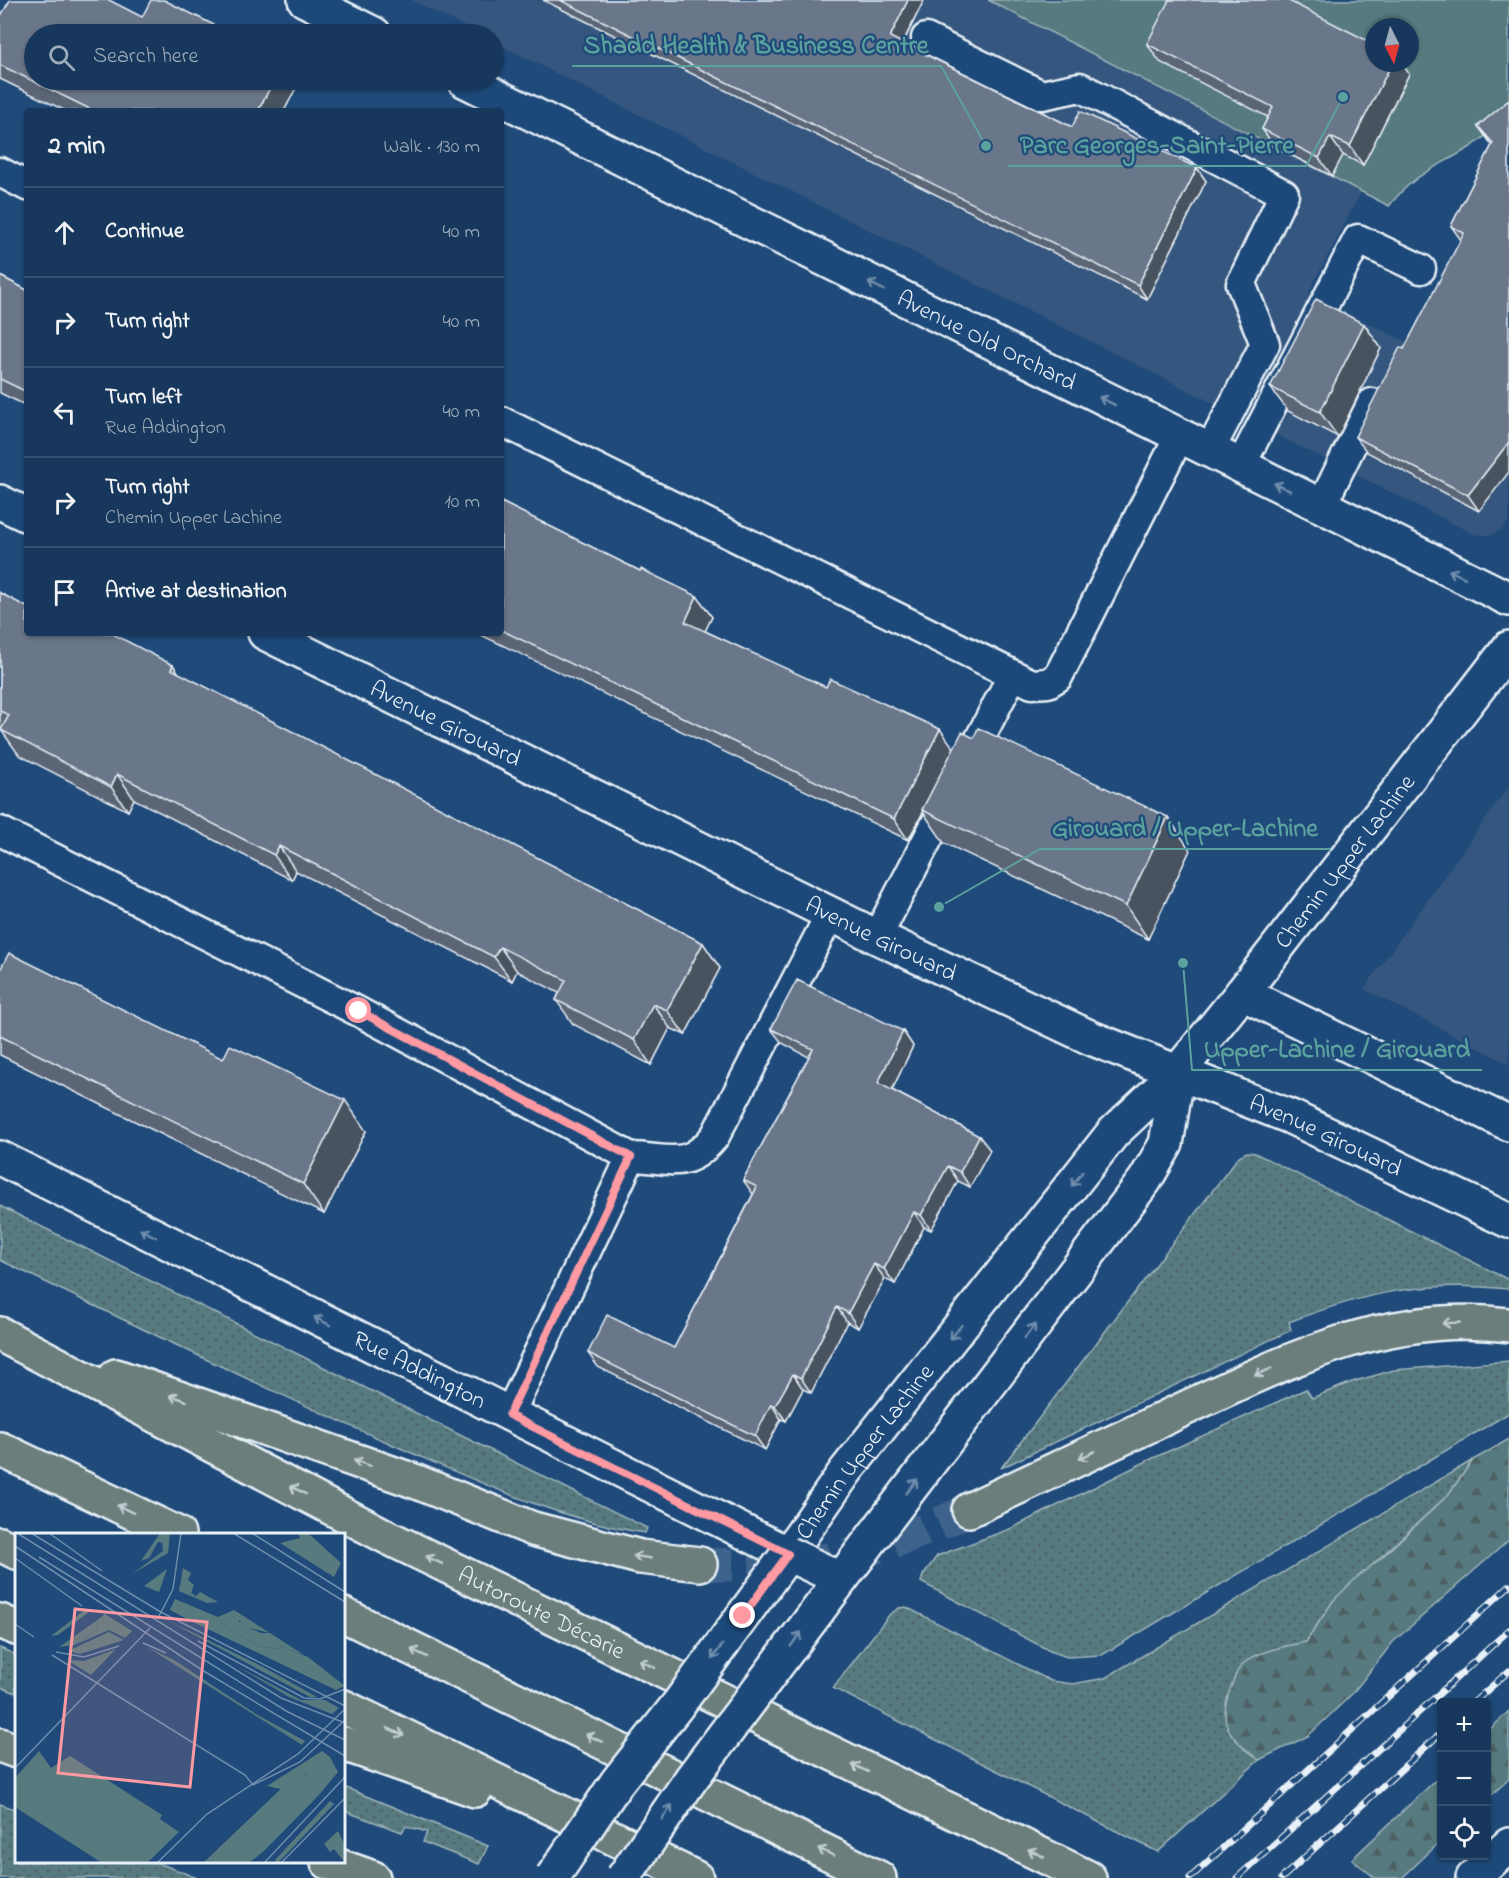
<!DOCTYPE html>
<html lang="en">
<head>
<meta charset="utf-8">
<style>
	:root { --surface:#17385c; --page:#203f62; --text:#f1f3f6; --muted:#9eacbb; --line:#365272 }
	body { margin:0; font-family:"Indie Flower",sans-serif; background:var(--page); color:var(--text) }
	.controls { position:absolute; right:18px; bottom:18px; display:grid; overflow:hidden; border-radius:6px; box-shadow:0 2px 4px #0004 }
	.controls button { width:54px; height:54px; display:grid; place-items:center; padding:0; border:0; border-bottom:2px solid var(--line); background:var(--surface); color:var(--text); font:30px sans-serif }
	.compass { position:absolute; left:1365px; top:18px; width:54px; height:54px; border-radius:50%; background:var(--surface); box-shadow:0 2px 4px #0004; rotate:174deg }
	.stop { position:absolute; width:18px; height:18px; margin:-14px; border:4px solid #ff9aa2; border-radius:50%; background:#fff }
	.stop.end { background:#ff9aa2; border-color:#fff; box-shadow:0 2px 6px #0008 }
	.list { margin:0; padding:0; list-style:none }
	h2 { display:flex; justify-content:space-between; align-items:center; height:78px; margin:0; padding:0 24px; font-size:26px }
	h2 small { font-size:20px; font-weight:400; color:var(--muted) }
	.list li { display:grid; grid-template-columns:39px 1fr auto; gap:18px; align-items:center; box-sizing:border-box; height:90px; padding:0 24px; border-top:2px solid var(--line) }
	.list b { display:block; font-size:22px; white-space:nowrap }
	.list p { margin:0; font-size:20px; white-space:nowrap; color:var(--muted) }
	.list em { font-size:20px; font-style:normal; color:var(--muted) }
	.icon { flex:none; width:33px; height:33px; fill:none; stroke:currentColor; stroke-width:2; stroke-linecap:round; stroke-linejoin:round }
	.map { position:relative; flex:none; width:1509px; height:1878px; overflow:hidden }
	.search { position:absolute; background:var(--surface); box-shadow:0 2px 4px #0004; left:24px; top:24px; width:480px; height:66px; display:flex; align-items:center; gap:15px; box-sizing:border-box; padding:0 21px; border-radius:33px; color:var(--muted); font-size:22px }
	.panel { position:absolute; background:var(--surface); box-shadow:0 2px 4px #0004; left:24px; top:108px; width:480px; height:528px; border-radius:6px }
	.map>svg:first-child { display:block }
</style>
</head>
<body>
<div class="map">
<svg width="1509" height="1878" viewBox="0 0 1509 1878">
	<defs>
		<pattern id="grass-dots" width="8" height="8" patternUnits="userSpaceOnUse" patternTransform="scale(1.5)"><rect width="8" height="8" fill="#577a7f"/><path d="M2 2h.1M6 6h.1" fill="none" stroke="#4e6164" stroke-width="1.8" stroke-linecap="round"/></pattern>
		<pattern id="forest-firs" width="22" height="20" patternUnits="userSpaceOnUse" patternTransform="scale(1.5)"><rect width="22" height="20" fill="#577a7f"/><path d="M5 1l3.5 6h-7zM16 11l3.5 6h-7z" fill="#4e6164"/></pattern>
	</defs>
	<rect width="100%" height="100%" fill="#1f4a7a"/>
	<filter id="ink" filterUnits="userSpaceOnUse"><feTurbulence type="fractalNoise" baseFrequency=".0167" numOctaves="2"/><feDisplacementMap in="SourceGraphic" scale="12" xChannelSelector="R" yChannelSelector="G"/><feConvolveMatrix kernelMatrix="1 2 1 2 8 2 1 2 1" color-interpolation-filters="sRGB"/></filter>
	<g filter="url(#ink)">
		<g fill="#36577e">
			<path d="M411 0H988L1361 192 1308 294 1509 392V521L1501 530 1491 535H1476L494 42V34H479Z"/>
			<path d="M1509 786V1064L1364 989Z"/>
		</g>
		<g fill="url(#grass-dots)" stroke="#a0b6bc" stroke-width="1.5">
			<path d="M1247 1152 1255 1153 1509 1280V1289C1425 1280 1367 1292 1289 1322L1291 1330 1001 1468 1226 1173 1239 1156Z"/>
			<path d="M0 1206 647 1528 645 1533C559 1520 477 1481 398 1447 263 1388 132 1324 0 1260Z"/>
			<path d="M1509 1361V1413L1102 1655 1067 1657 1050 1651 921 1582 923 1575 937 1556 1010 1529 1149 1460 1306 1389 1312 1398 1352 1382 1394 1370Z"/>
			<path d="M1473 1460 1448 1495 1333 1601 1306 1642 1282 1647 1243 1748 1259 1760 1158 1852 833 1688 889 1615 899 1608 906 1607 1051 1681 1073 1684 1105 1678Z"/>
			<path d="M0 1648 16 1655V1693L0 1687Z"/>
			<path d="M344 1787 488 1846 479 1864 423 1842 427 1832 406 1826 402 1832 344 1811Z"/>
			<path d="M0 1804 16 1810V1862H156L197 1878H0Z"/>
		</g>
		<g fill="url(#forest-firs)" stroke="#a0b6bc" stroke-width="1.5">
			<path d="M1509 1439V1540L1393 1642 1352 1694 1308 1736 1259 1760C1230 1737 1216 1725 1231 1687 1234 1678 1237 1669 1244 1663 1259 1650 1288 1646 1306 1642L1333 1601 1356 1578 1381 1558 1448 1495 1473 1460Z"/>
			<path d="M1509 1711V1779L1487 1799V1732Z"/>
			<path d="M1441 1775V1841L1402 1878H1375L1352 1859Z"/>
		</g>
		<path fill="#577a7f" stroke="#a0b6bc" stroke-width="1.5" fill-rule="evenodd" d="M988 0H1509V115C1496 126 1483 140 1469 148 1434 169 1416 172 1389 206ZM1374 27H1410V63H1374Z"/>
		<g fill="none" stroke-linecap="round" stroke-linejoin="round">
			<path stroke="#3d638d" stroke-width="33" stroke-dasharray="33 16" stroke-linecap="butt" d="M700 1564C743 1565 787 1567 830 1559 878 1550 924 1531 969 1510"/>
			<g stroke="#e8f1f8" stroke-width="33">
				<g id="service">
					<path d="M926 38 1042 95 1080 87 1284 194 1241 284 1265 344 1209 452"/>
					<path d="M0 172 27 186"/>
					<path d="M501 421 1032 684 1048 683 1058 677 1179 437"/>
					<path d="M1240 467 1358 239 1421 269"/>
					<path d="M1321 507 1372 403"/>
					<path d="M0 831 359 1012 631 1157C671 1158 687 1171 715 1136L831 913"/>
					<path d="M877 937 1012 676"/>
					<path d="M509 1415 631 1157"/>
				</g>
			</g>
			<g stroke="#e8f1f8" stroke-width="38">
				<g id="minor">
					<path d="M305 0 374 34"/>
					<path id="s1" d="M464 80 1509 599"/>
					<path d="M1242 993 1509 1124"/>
					<path id="s2" d="M0 1158 788 1554"/>
				</g>
			</g>
			<g stroke="#e8f1f8" stroke-width="38">
				<path id="tertiary" d="M1473 1878 1509 1845"/>
			</g>
			<g stroke="#e8f1f8" stroke-width="38">
				<g id="secondary">
					<path d="M0 502 27 515"/>
					<path id="s3" d="M265 633 877 937 1091 1038 1291 1117 1509 1221"/>
					<path d="M876 1533 1145 1180 1166 1144 1178 1072"/>
					<path id="s4" d="M788 1554 845 1472 1113 1133 1178 1072 1242 993 1509 648"/>
				</g>
			</g>
			<g stroke="#e8f1f8" stroke-width="38">
				<g id="motorway">
					<path id="s5" d="M0 1334 387 1537 1089 1878"/>
					<path d="M116 1376 417 1482 533 1529 640 1557 700 1564"/>
					<path d="M0 1449 178 1534"/>
					<path d="M969 1510C1035 1479 1101 1448 1167 1417 1277 1365 1383 1309 1509 1325"/>
					<path d="M0 1544 16 1552"/>
					<path d="M344 1615 879 1878"/>
					<path d="M0 1621 16 1628"/>
					<path d="M344 1707 696 1878"/>
					<path d="M344 1744 475 1790"/>
					<path d="M0 1745 16 1751"/>
					<path d="M328 1862 373 1878"/>
				</g>
			</g>
			<use href="#service" stroke="#1f4a7a" stroke-width="28"/>
			<use href="#minor" stroke="#1f4a7a" stroke-width="33"/>
			<use href="#tertiary" stroke="#1f4a7a" stroke-width="33"/>
			<use href="#secondary" stroke="#1f4a7a" stroke-width="33"/>
			<use href="#motorway" stroke="#6c7e7c" stroke-width="33"/>
			<g stroke="#e8f1f8" stroke-width="7">
				<g id="rail">
					<path d="M1474 1702 1509 1671"/>
					<path d="M1190 1878 1509 1586"/>
					<path d="M1237 1878 1509 1630"/>
					<path d="M1282 1878 1442 1732"/>
				</g>
			</g>
			<use href="#rail" stroke="#1f4a7a" stroke-width="4.5" stroke-dasharray="14" stroke-linecap="butt"/>
			<g stroke="#e8f1f8" stroke-width="38" stroke-linecap="butt">
				<path id="minor-bridge" d="M788 1554 841 1579"/>
			</g>
			<g stroke="#e8f1f8" stroke-width="38" stroke-linecap="butt">
				<g id="secondary-bridge">
					<path d="M552 1878 617 1782 680 1702 788 1554"/>
					<path d="M623 1878 691 1779 876 1533"/>
				</g>
			</g>
			<use href="#minor-bridge" stroke="#1f4a7a" stroke-width="33"/>
			<use href="#secondary-bridge" stroke="#1f4a7a" stroke-width="33"/>
		</g>
		<g fill="#5b6576" stroke="#e8f1f8" stroke-width="1.5">
			<path d="M543 0H924L903 43 1072 127 1197 168 1206 181 1147 299Z"/>
			<path d="M0 17H142L299 82 284 111H66L0 79Z"/>
			<path d="M1147 44 1409 74 1363 165 1343 155 1332 176 1275 147 1262 129 1268 117 1160 62Z"/>
			<path d="M1509 100 1479 511 1367 452 1355 437 1404 349 1461 240 1451 226 1492 145 1478 126Z"/>
			<path d="M0 276 27 290V406L0 393Z"/>
			<path d="M1364 324 1381 348 1338 437 1288 411 1270 387Z"/>
			<path d="M501 502 640 571 697 596 712 617 705 631 954 749 1190 850 1148 939 944 843 923 812 908 840 477 633H501Z"/>
			<path d="M0 593 27 633 173 665 179 674 703 943 720 968 685 1035 670 1028 651 1065 573 1024 556 1000 559 993 517 971 512 981 296 871 292 880 134 799 128 811 19 755 1 730 2 729 0 728Z"/>
			<path d="M0 970 366 1131 324 1214 0 1055Z"/>
			<path d="M771 1029 903 1031 913 1046 892 1090 979 1136 990 1150 970 1187 958 1181 931 1230 924 1227 895 1284 885 1279 858 1328 847 1322 811 1393 803 1389 786 1421 781 1419 765 1450 598 1367 588 1353 674 1348 753 1194 743 1180 809 1057 782 1043Z"/>
		</g>
		<g fill="#4a5360" stroke="#e8f1f8" stroke-width="1.5">
			<path d="M908 0H924L899 50 890 37Z"/>
			<path d="M1392 63H1402L1409 74 1363 165 1350 146Z"/>
			<path d="M274 80H297L299 82 284 111H258Z"/>
			<path d="M1330 137 1343 155 1332 176 1319 158Z"/>
			<path d="M1197 168 1206 181 1147 299 1138 285Z"/>
			<path d="M1364 324 1381 348 1338 437 1320 412Z"/>
			<path d="M1509 442V472L1479 511 1468 495Z"/>
			<path d="M697 596 712 617 699 643 685 622Z"/>
			<path d="M173 665 190 689 171 669Z"/>
			<path d="M940 729 955 750 922 810 923 812 908 840 894 819Z"/>
			<path d="M117 774 134 799 128 811 111 787Z"/>
			<path d="M1168 817 1190 850 1148 939 1126 906Z"/>
			<path d="M279 846 296 871 292 880 274 855Z"/>
			<path d="M703 943 720 968 685 1035 667 1010Z"/>
			<path d="M500 947 517 971 512 981 494 957Z"/>
			<path d="M653 1004 670 1028 651 1065 634 1040Z"/>
			<path d="M903 1031 913 1046 888 1098 878 1083Z"/>
			<path d="M345 1100 366 1131 324 1214 303 1184Z"/>
			<path d="M979 1136 990 1150 970 1187 960 1172Z"/>
			<path d="M948 1166 958 1181 931 1230 921 1215Z"/>
			<path d="M914 1212 924 1227 895 1284 884 1269Z"/>
			<path d="M874 1264 885 1279 858 1328 848 1313Z"/>
			<path d="M837 1307 847 1322 811 1393 801 1378Z"/>
			<path d="M793 1374 803 1389 786 1421 775 1406Z"/>
			<path d="M771 1404 781 1419 765 1450 755 1436Z"/>
		</g>
		<g fill="#6a7689" stroke="#e8f1f8" stroke-width="1.5">
			<path d="M10 0H109L142 17 151 0H164L232 34H34V80H274L258 111H94L0 65V17Z"/>
			<path d="M560 0H908L890 37 1072 127 1080 111 1197 168 1138 285Z"/>
			<path d="M1169 0H1287L1374 44V63H1392L1350 146 1330 137 1319 158 1262 129 1273 107 1147 44Z"/>
			<path d="M1509 100V442L1468 495 1355 437 1400 347 1404 349 1464 233 1451 226 1493 143 1478 126Z"/>
			<path d="M0 276 27 290V392L0 379Z"/>
			<path d="M1316 299 1364 324 1320 412 1270 387Z"/>
			<path d="M501 502 640 571 641 569 697 596 685 622 826 687 830 679 940 729 894 819 501 630Z"/>
			<path d="M0 593 27 607V633H111L173 665 171 669 703 943 667 1010 653 1004 634 1040 556 1000 566 980 500 947 494 957 279 846 274 855 117 774 111 787 1 730 9 715 0 711Z"/>
			<path d="M978 728 1168 817 1126 906 922 810 962 732 974 738Z"/>
			<path d="M9 953 223 1059 230 1045 345 1100 303 1184 0 1036V970Z"/>
			<path d="M797 980 903 1031 878 1083 979 1136 960 1172 948 1166 921 1215 914 1212 884 1269 874 1264 848 1313 837 1307 801 1378 793 1374 775 1406 771 1404 755 1436 588 1353 607 1315 674 1348 757 1187 743 1180 813 1049 771 1029Z"/>
		</g>
		<defs><path id="oneway-shaft" d="M-6 0H5M1.5-3L5.5 0L1.5 3" fill="none" stroke-width="1.6" stroke-linecap="round" stroke-linejoin="round" transform="scale(1.5)"/></defs>
		<g stroke="#6f8dac">
			<use href="#oneway-shaft" transform="translate(876 286) rotate(-153)"/>
			<use href="#oneway-shaft" transform="translate(1107 401) rotate(-153)"/>
			<use href="#oneway-shaft" transform="translate(1282 487) rotate(-154)"/>
			<use href="#oneway-shaft" transform="translate(1457 574) rotate(-154)"/>
			<use href="#oneway-shaft" transform="translate(1077 1179) rotate(128)"/>
			<use href="#oneway-shaft" transform="translate(148 1233) rotate(-153)"/>
			<use href="#oneway-shaft" transform="translate(322 1321) rotate(-153)"/>
			<use href="#oneway-shaft" transform="translate(1030 1331) rotate(-53)"/>
			<use href="#oneway-shaft" transform="translate(956 1332) rotate(128)"/>
			<use href="#oneway-shaft" transform="translate(912 1486) rotate(-53)"/>
			<use href="#oneway-shaft" transform="translate(796 1639) rotate(-53)"/>
			<use href="#oneway-shaft" transform="translate(717 1652) rotate(126)"/>
			<use href="#oneway-shaft" transform="translate(667 1812) rotate(-55)"/>
		</g>
		<g stroke="#c3ced3">
			<use href="#oneway-shaft" transform="translate(1451 1323) rotate(177)"/>
			<use href="#oneway-shaft" transform="translate(1263 1372) rotate(157)"/>
			<use href="#oneway-shaft" transform="translate(178 1398) rotate(-161)"/>
			<use href="#oneway-shaft" transform="translate(1087 1455) rotate(155)"/>
			<use href="#oneway-shaft" transform="translate(362 1463) rotate(-161)"/>
			<use href="#oneway-shaft" transform="translate(298 1490) rotate(-152)"/>
			<use href="#oneway-shaft" transform="translate(125 1509) rotate(-154)"/>
			<use href="#oneway-shaft" transform="translate(642 1557) rotate(-171)"/>
			<use href="#oneway-shaft" transform="translate(434 1560) rotate(-154)"/>
			<use href="#oneway-shaft" transform="translate(419 1653) rotate(-154)"/>
			<use href="#oneway-shaft" transform="translate(647 1664) rotate(-154)"/>
			<use href="#oneway-shaft" transform="translate(396 1732) rotate(26)"/>
			<use href="#oneway-shaft" transform="translate(594 1738) rotate(-154)"/>
			<use href="#oneway-shaft" transform="translate(860 1768) rotate(-154)"/>
			<use href="#oneway-shaft" transform="translate(826 1852) rotate(-154)"/>
			<use href="#oneway-shaft" transform="translate(1036 1853) rotate(-154)"/>
		</g>
	</g>
	<g fill="none" stroke-linecap="round" stroke-linejoin="round" filter="url(#ink)">
		<path stroke="#ff9aa2" stroke-width="8" d="M359 1011 631 1157 509 1415 788 1554 743 1616"/>
	</g>
	<g text-anchor="middle" stroke-width="4.5" stroke-linejoin="round" paint-order="stroke">
		<g font-size="24" fill="#e8f1f8" stroke="#1f4a7a">
			<text dy="8" stroke="none"><textPath href="#s1" startOffset="584">Avenue Old Orchard</textPath></text>
			<text dy="8" stroke="none"><textPath href="#s3" startOffset="202">Avenue Girouard</textPath></text>
			<text dy="8" stroke="none"><textPath href="#s4" startOffset="890">Chemin Upper Lachine</textPath></text>
			<text dy="8" stroke="none"><textPath href="#s3" startOffset="688">Avenue Girouard</textPath></text>
			<text dy="8" stroke="none"><textPath href="#s3" startOffset="1174">Avenue Girouard</textPath></text>
			<text dy="8" stroke="none"><textPath href="#s2" startOffset="470">Rue Addington</textPath></text>
			<text dy="8" stroke="none"><textPath href="#s4" startOffset="128">Chemin Upper Lachine</textPath></text>
			<text dy="8" stroke="none"><textPath href="#s5" startOffset="609">Autoroute Décarie</textPath></text>
		</g>
	</g>
	<g transform="translate(15 1533)">
		<rect width="330" height="330" fill="#1f4a7a"/>
		<path d="M145 0H155L153 20 117 41 148 18 147 10 143 9 134 25 126 28ZM283 0H293L326 30 319 44 265 10 285 5ZM168 35 176 40 173 47 179 52 176 60 181 63 185 59 203 69 192 70 164 58ZM160 66 203 84 219 77 255 100 234 95 217 82 205 89 243 113 261 116 265 113 293 124 330 153 321 157 178 89 155 77ZM90 81 117 98 110 105 94 97 59 112 82 96 81 88ZM150 86 250 135 302 164H295ZM94 99 109 107 65 121 53 118ZM132 114 159 127 241 181 290 208 287 212ZM101 116 76 142 52 127 69 128ZM220 132 286 167H310L324 175 317 181 274 164ZM307 218 315 224 323 239 303 263 291 241 266 256 252 253ZM315 268 319 271 263 330 260 327ZM323 298 330 312V330L319 316 315 319 309 311Z" fill="#577a7f"/>
		<path d="M152 36 144 59 129 53ZM71 76 74 79 43 102 36 103ZM216 80 224 84V89L233 90 234 95 246 100H255L289 122 265 113 261 116 243 113 205 89ZM81 88 82 96 59 112 44 114ZM289 240 303 255V263L250 317 234 330H188L271 251Z" fill="#577a7f"/>
		<path d="M24 218 36 235 55 223 147 282 145 286 164 299 132 330H87L0 274V245Z" fill="#577a7f"/>
		<path fill="none" stroke="#6f8dac" stroke-width="1.5" d="M2 0 266 165 330 190M16 0 144 78 330 173M34 0 87 38M218 0 330 69M237 0 330 59M0 13 187 137 330 223M24 24 273 179 330 207M0 25 67 73M143 85 158 56 166 0M0 91 19 104M183 108 289 165 305 166 330 156M128 110 151 120M41 119 69 124 104 113M37 122 230 242 238 252M0 235 135 95M238 252 285 229 330 187M142 330 192 281 283 221 330 176M249 330 330 244M266 330 330 265"/>
		<path fill="#ff9aa2" fill-opacity="0.15" stroke="#ff9aa2" stroke-width="3" d="M60 76 192 89 175 254 43 240Z"/>
		<rect width="330" height="330" fill="none" stroke="#e8f1f8" stroke-width="3"/>
	</g>
	<path fill="none" stroke="#5ba19e" stroke-width="2" d="M986 146L941 66H572M1343 97L1306 166H1008M939 907L1040 849H1330M1183 963L1192 1070H1482"/>
	<g fill="#5ba19e" stroke="#1f4a7a" stroke-width="2">
		<circle cx="986" cy="146" r="6"/>
		<circle cx="1343" cy="97" r="6"/>
		<circle cx="939" cy="907" r="6"/>
		<circle cx="1183" cy="963" r="6"/>
	</g>
	<g font-size="26" text-anchor="middle" font-weight="bold" fill="#5ba19e" stroke="#1f4a7a" stroke-width="4.5" stroke-linejoin="round" paint-order="stroke">
		<text x="756" y="53">Shadd Health &amp; Business Centre</text>
		<text x="1157" y="153">Parc Georges-Saint-Pierre</text>
		<text x="1185" y="836">Girouard / Upper-Lachine</text>
		<text x="1337" y="1057">Upper-Lachine / Girouard</text>
	</g>
</svg>
<div class="controls">
<button>+</button>
<button>−</button>
<button><svg class="icon" aria-label="locate" viewBox="0 0 24 24"><circle cx="12" cy="12" r="6"/><path d="M12 2v4M12 18v4M2 12h4M18 12h4"/></svg></button>
</div>
<svg class="compass" viewBox="-18 -18 36 36"><path d="M0-13l5 13h-10z" fill="#e53935"/><path d="M0 13l5-13h-10z" fill="#9eacbb"/></svg>
<div class="stop" style="left:359px;top:1011px"></div>
<div class="stop end" style="left:743px;top:1616px"></div>
<div class="search"><svg class="icon" aria-label="search" viewBox="0 0 24 24"><circle cx="10" cy="10" r="6"/><path d="M15 15l6 6"/></svg>Search here</div>
<section class="panel">
<h2>2 min<small>Walk · 130 m</small></h2>
<ul class="list">
<li><svg class="icon" aria-label="ahead" viewBox="0 0 24 24"><path d="M12 20V5M6 11l6-6 6 6"/></svg><div><b>Continue</b></div><em>40 m</em></li>
<li><svg class="icon" aria-label="right" viewBox="0 0 24 24"><path d="M7 20v-9h11M14 6l5 5-5 5"/></svg><div><b>Turn right</b></div><em>40 m</em></li>
<li><svg class="icon" aria-label="left" viewBox="0 0 24 24"><path d="M17 20v-9H6M10 6l-5 5 5 5"/></svg><div><b>Turn left</b><p>Rue Addington</p></div><em>40 m</em></li>
<li><svg class="icon" aria-label="right" viewBox="0 0 24 24"><path d="M7 20v-9h11M14 6l5 5-5 5"/></svg><div><b>Turn right</b><p>Chemin Upper Lachine</p></div><em>10 m</em></li>
<li><svg class="icon" aria-label="arrive" viewBox="0 0 24 24"><path d="M6 21V4h12l-3 4 3 4H6"/></svg><div><b>Arrive at destination</b></div></li>
</ul>
</section>
</div>
</body>
</html>
